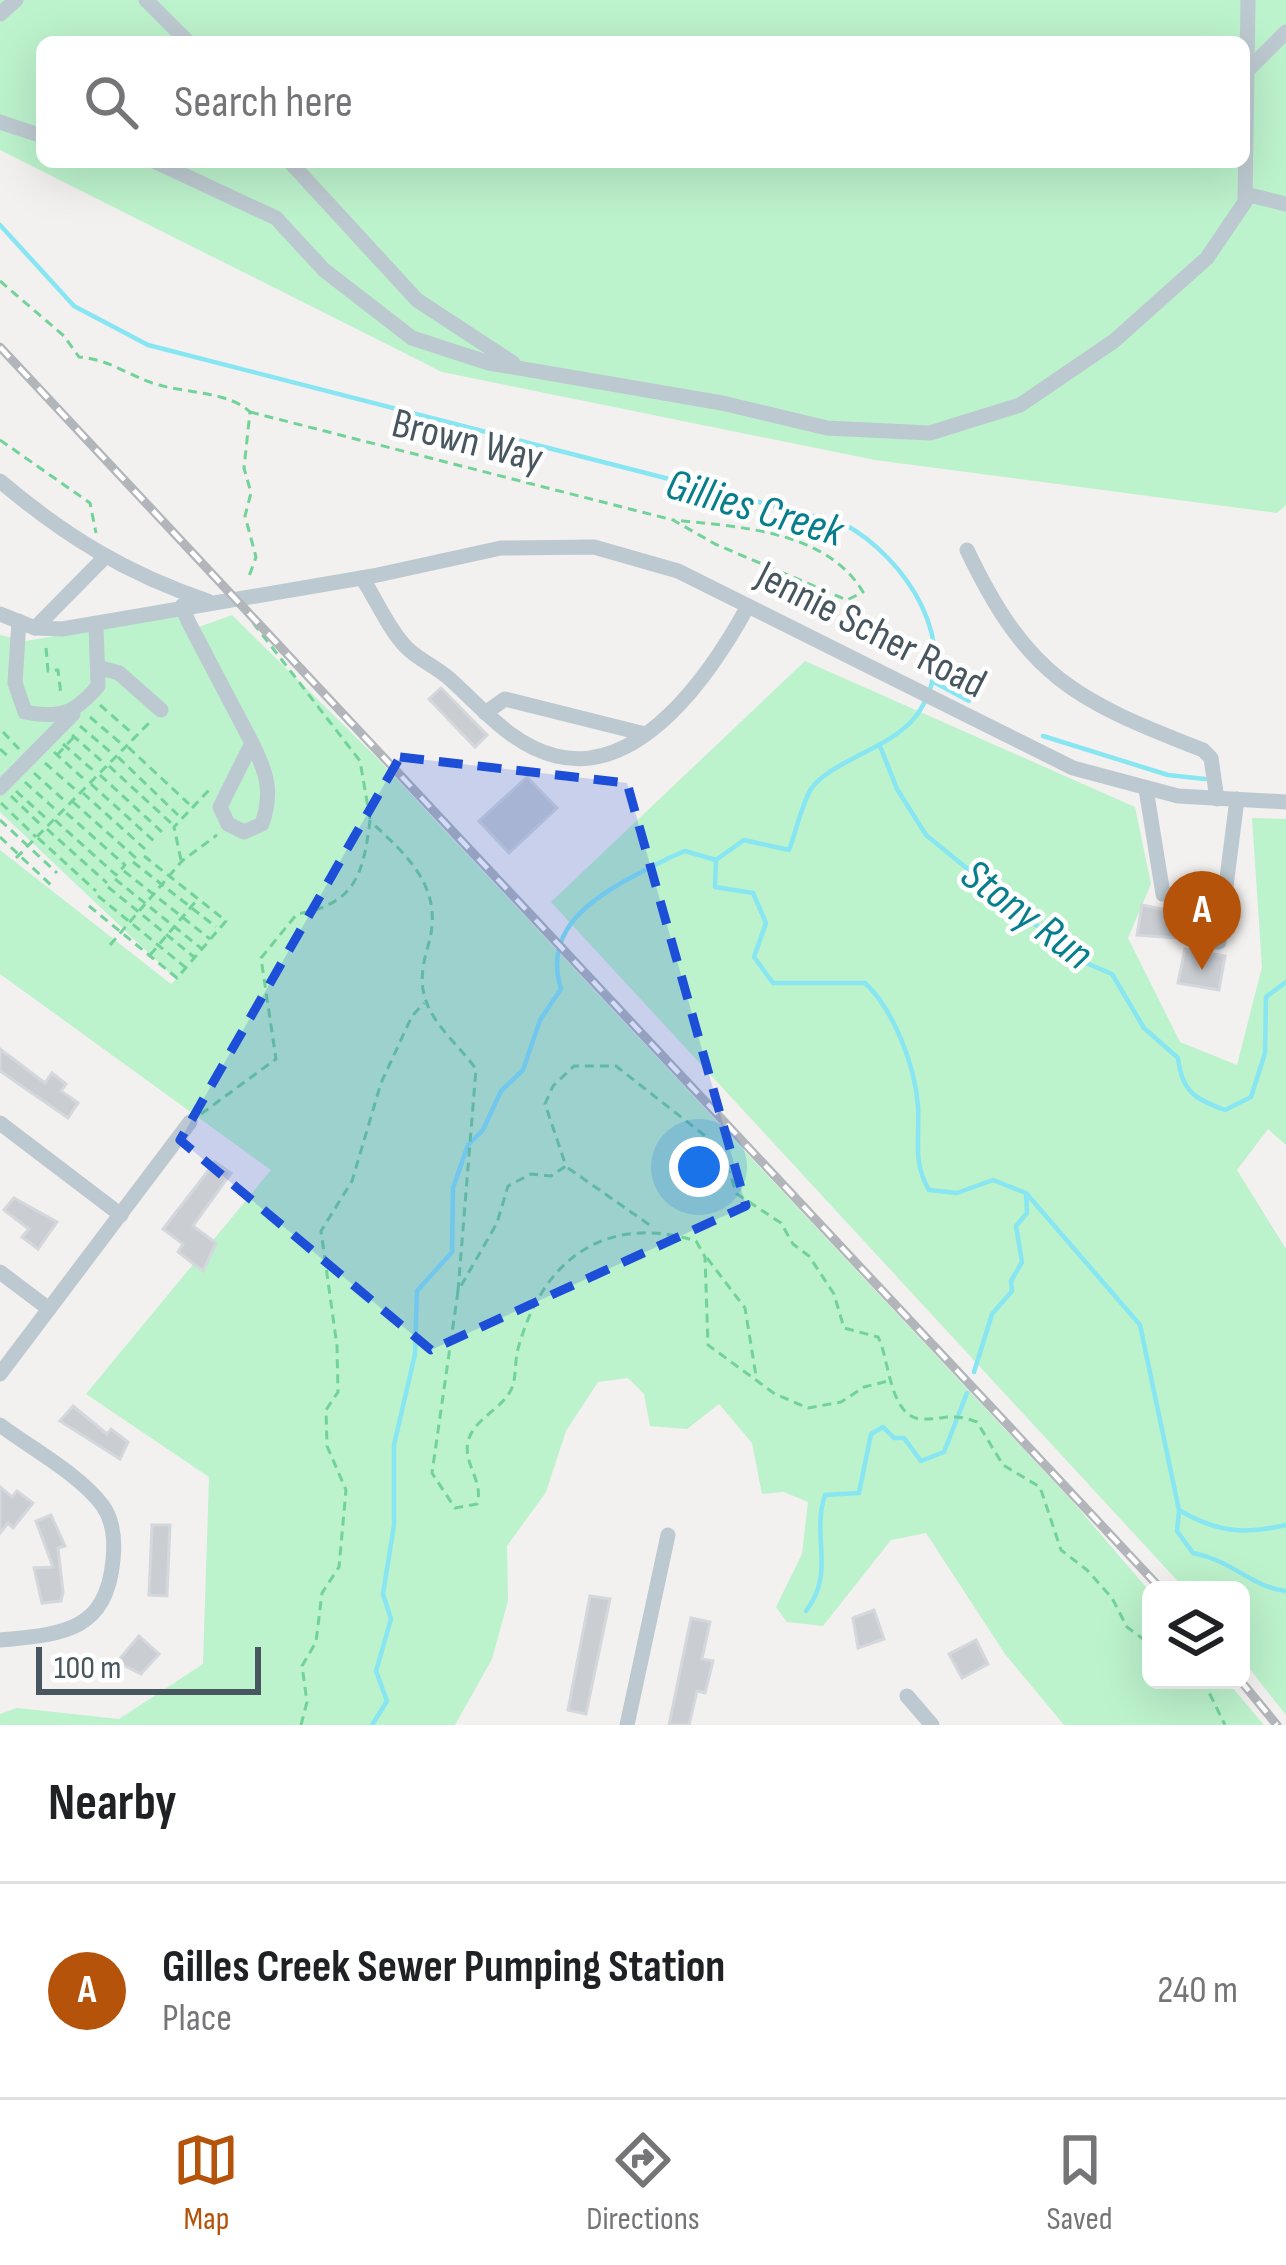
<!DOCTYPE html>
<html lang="en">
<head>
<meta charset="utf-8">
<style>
	:root { --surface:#fff; --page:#f2f2f2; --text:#202124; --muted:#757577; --line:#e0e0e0; --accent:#b45309 }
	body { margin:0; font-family:"Sofia Sans Condensed",sans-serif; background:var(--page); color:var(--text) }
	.controls { position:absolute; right:36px; bottom:36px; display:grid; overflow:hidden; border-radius:18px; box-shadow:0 12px 48px #0002 }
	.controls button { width:108px; height:108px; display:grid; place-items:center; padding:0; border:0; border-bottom:3px solid var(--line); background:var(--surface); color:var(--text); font:60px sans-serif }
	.scale { position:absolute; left:36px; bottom:30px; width:225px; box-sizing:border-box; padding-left:12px; border:6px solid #47565f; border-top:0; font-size:33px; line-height:42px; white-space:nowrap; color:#47565f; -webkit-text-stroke:9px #fff; paint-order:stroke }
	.you { position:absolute; left:699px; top:1167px; width:42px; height:42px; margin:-30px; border:9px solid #fff; border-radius:50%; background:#1a73e8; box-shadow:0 0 0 18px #1a73e833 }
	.badge { display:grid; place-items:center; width:78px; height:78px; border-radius:50%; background:var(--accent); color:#fff; font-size:39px; font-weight:700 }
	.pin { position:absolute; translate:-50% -99px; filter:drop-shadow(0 3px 6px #0008) }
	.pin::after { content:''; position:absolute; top:63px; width:42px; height:36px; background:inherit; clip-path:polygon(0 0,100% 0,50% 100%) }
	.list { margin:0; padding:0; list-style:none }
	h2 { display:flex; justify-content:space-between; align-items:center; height:156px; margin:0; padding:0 48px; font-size:51px }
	h2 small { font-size:39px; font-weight:400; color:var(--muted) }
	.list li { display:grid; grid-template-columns:78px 1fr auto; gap:36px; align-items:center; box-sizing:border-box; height:216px; padding:0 48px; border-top:3px solid var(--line) }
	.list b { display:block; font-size:45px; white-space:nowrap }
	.list p { margin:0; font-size:39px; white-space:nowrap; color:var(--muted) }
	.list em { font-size:39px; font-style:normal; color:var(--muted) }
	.icon { flex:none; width:66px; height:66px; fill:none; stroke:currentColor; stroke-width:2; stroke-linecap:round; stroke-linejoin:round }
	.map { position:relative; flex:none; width:1286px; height:1725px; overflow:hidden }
	.search { position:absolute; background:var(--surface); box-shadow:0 12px 48px #0002; left:36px; right:36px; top:36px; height:132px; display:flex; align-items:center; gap:30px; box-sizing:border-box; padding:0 42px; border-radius:18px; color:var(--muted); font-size:45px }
	.sheet { height:372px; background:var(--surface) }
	nav { display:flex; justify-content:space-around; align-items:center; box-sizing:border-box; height:168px; border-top:3px solid var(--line); background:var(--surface); font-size:33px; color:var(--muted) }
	nav a { display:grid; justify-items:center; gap:6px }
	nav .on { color:var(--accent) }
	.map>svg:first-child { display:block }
</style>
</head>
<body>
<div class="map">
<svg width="1286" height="1725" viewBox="0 0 1286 1725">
	<rect width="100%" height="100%" fill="#f3f0f0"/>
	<g fill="#bcf2cc" fill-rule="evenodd">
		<path d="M0 0H1286V505L1277 513 875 460 442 372 0 150ZM42 42H1244V162H42Z"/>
		<path d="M179 614 199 627 232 615 376 757 1073 1502 1151 1593V1680H1226L1264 1725H1064L1005 1654 926 1533 891 1540 823 1626 787 1622 776 1607 802 1554 808 1502 784 1492 762 1494 752 1443 719 1404 687 1429 650 1426 644 1394 628 1378 598 1382 566 1431 546 1492 507 1546 508 1601 492 1659 455 1725H0V1714L17 1708 119 1719 203 1664 209 1477 86 1394 271 1170 0 974V850L171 984 176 979 0 812V635L26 641Z"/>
		<path d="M805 661 1135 807 1151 884 1128 938 1180 1042 1237 1065 1262 967 1252 818 1286 819V1145L1268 1129 1237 1170 1286 1249V1715L1241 1658V1590H1186L551 902Z"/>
	</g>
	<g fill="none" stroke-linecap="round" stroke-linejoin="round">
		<g stroke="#87e6f2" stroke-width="4.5">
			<path d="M0 225 74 306 148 345 844 524C905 557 967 647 916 716 892 748 830 761 811 789 801 806 796 832 789 850L744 840 716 860 715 887 753 893 766 923 754 957 773 983H865C894 1010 915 1066 918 1106 920 1138 912 1161 929 1190L957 1193 993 1180 1026 1193 1140 1325 1179 1510C1216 1532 1244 1535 1286 1525"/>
			<path d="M932 681 969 701"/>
			<path d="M1043 736 1168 775 1205 779"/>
			<path d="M880 746 897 789 926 835 1079 960 1112 974 1144 1028 1178 1058C1182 1092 1195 1099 1225 1110L1251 1097 1265 1053 1266 997 1286 982"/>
			<path d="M974 1372 992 1314 1012 1291 1011 1281 1022 1262 1016 1226 1027 1213 1026 1193"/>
			<path d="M1179 1511 1177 1531 1193 1553C1234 1561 1249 1586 1286 1591"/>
			<path d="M806 1611C836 1572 811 1537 825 1495L859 1493 871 1434 883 1427 894 1438H904L921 1461 944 1452 967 1393"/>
			<path d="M372 1725 387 1701 376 1671 391 1619 383 1594 394 1525V1445L415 1354 417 1291 452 1252 453 1188 468 1145 483 1130 501 1091 523 1070 540 1020 561 989C538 917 617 885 671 857L685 851 716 860"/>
		</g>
	</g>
	<g fill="#caced3" stroke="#d4d7dc" stroke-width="3">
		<path d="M441 688 487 735 475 747 429 699Z"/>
		<path d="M527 777 557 808 509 853 479 821Z"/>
		<path d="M1142 905 1197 916 1192 939 1137 935Z"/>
		<path d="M1185 949 1225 956 1219 990 1178 983Z"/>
		<path d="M0 1049 45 1083 52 1073 66 1084 61 1091 78 1103 68 1118 0 1071Z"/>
		<path d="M215 1162 231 1173 193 1226 216 1243 203 1271 178 1252 183 1244 163 1229Z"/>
		<path d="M14 1198 57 1222 38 1249 22 1237 29 1229 4 1210Z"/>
		<path d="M73 1406 107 1434 111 1429 128 1442 120 1459 60 1421Z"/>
		<path d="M0 1487 12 1497 17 1491 33 1503 13 1528 8 1523 0 1533Z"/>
		<path d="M51 1515 65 1546 58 1548 63 1592 61 1601 42 1603 34 1568 53 1567 36 1521Z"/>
		<path d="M152 1525H170L167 1596 149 1595Z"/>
		<path d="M590 1596 610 1599 586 1714 568 1710Z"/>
		<path d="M874 1610 884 1639 858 1648 853 1618Z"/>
		<path d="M691 1618 710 1622 702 1659 713 1661 705 1693 697 1691 689 1725H669Z"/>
		<path d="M139 1636 159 1654 141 1674 117 1662Z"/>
		<path d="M976 1640 988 1664 962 1678 949 1654Z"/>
	</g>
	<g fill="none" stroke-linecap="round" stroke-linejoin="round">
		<g stroke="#72d399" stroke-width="3" stroke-dasharray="9 6" stroke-linecap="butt">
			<path d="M0 281 64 336 79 357C110 359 130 377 159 385 186 393 230 392 250 412L244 468 251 493 245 516 256 557 248 579"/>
			<path d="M250 412 673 520 715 544 847 600 863 592C826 530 739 527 673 520"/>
			<path d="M0 440 90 503 96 533"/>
			<path d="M244 611 360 761 370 819"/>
			<path d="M46 648 48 671 58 670 61 695"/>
			<path d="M100 705 133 734"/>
			<path d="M90 717 124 746"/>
			<path d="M80 726 114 755"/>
			<path d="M3 732 19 749"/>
			<path d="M72 735 105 764"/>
			<path d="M63 744 96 773"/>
			<path d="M128 747 189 804"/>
			<path d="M0 749 10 758"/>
			<path d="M54 752 87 782"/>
			<path d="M57 755 74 737"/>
			<path d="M118 757 178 815"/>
			<path d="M45 763 78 792"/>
			<path d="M109 766 171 823"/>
			<path d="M34 773 67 803"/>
			<path d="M100 775 162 832"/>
			<path d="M25 782 58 812"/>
			<path d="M91 784 154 841"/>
			<path d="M16 791 49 821"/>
			<path d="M83 793 145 849"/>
			<path d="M11 796 43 827"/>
			<path d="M73 802 136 858"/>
			<path d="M1 803 36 837"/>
			<path d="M0 820 57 873"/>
			<path d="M55 820 116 875 125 865 64 811"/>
			<path d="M47 829 107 883"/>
			<path d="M0 837 51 885"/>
			<path d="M38 838 96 891"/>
			<path d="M16 858 152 720"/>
			<path d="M181 860 174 827 210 789"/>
			<path d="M133 862 216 927"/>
			<path d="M124 871 210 939"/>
			<path d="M115 879 202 949"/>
			<path d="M108 887 194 957"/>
			<path d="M98 896 185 967"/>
			<path d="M89 906 177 978 226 921 144 856"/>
			<path d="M110 945 182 861 217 835"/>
			<path d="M150 955 197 900"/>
			<path d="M201 1114 276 1059 261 958 297 914C356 904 363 874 370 821 409 857 445 889 428 946 423 963 419 982 426 1001 434 1025 461 1048 476 1069L458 1291 497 1223 508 1186 531 1174 551 1176 566 1166 545 1104 553 1086 574 1066H616L704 1135 728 1169 737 1194 781 1223 793 1244 809 1256 834 1294 844 1328 878 1337C889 1356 889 1417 921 1419 944 1420 951 1412 977 1422L1003 1465 1040 1487 1061 1550 1087 1570 1112 1598 1127 1627 1151 1645"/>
			<path d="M568 1168 654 1228"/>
			<path d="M707 1258 745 1308 756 1376"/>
			<path d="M458 1291 432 1473 455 1508 477 1504C484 1481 463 1464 468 1442 473 1418 506 1408 513 1385 516 1374 515 1360 518 1349 542 1259 606 1213 696 1241L705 1257 708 1345 775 1394 808 1408 841 1402 864 1387 888 1381"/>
			<path d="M1203 1680 1225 1725"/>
			<path d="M301 1725 307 1702 302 1666 316 1642 322 1593 339 1567 346 1490 327 1446 326 1410 338 1392 337 1346 321 1231 352 1181 381 1083 412 1016 424 1003"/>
		</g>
		<g stroke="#bdc9d0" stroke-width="15">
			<path d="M146 0 188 42"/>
			<path d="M0 14 16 0"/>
			<path d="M1250 68 1286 32"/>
			<path d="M0 122 42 136"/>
			<path d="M156 162 276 218 324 270 412 338 489 363 722 403 827 428 930 433 1020 405 1114 341 1207 258 1245 202 1248 0"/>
			<path d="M290 162 417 300 513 363"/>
			<path d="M1245 194 1286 204"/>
			<path d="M0 481C65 536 127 574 208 601"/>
			<path d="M967 550C1028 678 1075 700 1203 750L1211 758 1217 799"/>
			<path d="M362 578C376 599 389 630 407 648 420 661 439 668 452 681 484 710 512 745 556 756 642 777 713 670 748 606"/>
			<path d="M182 606 189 623 252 743C267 773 273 792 262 824L244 832 228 824 220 807 252 743"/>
			<path d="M0 614 35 628 62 629 373 576 501 548 594 547 678 571 1073 768 1178 796 1286 802"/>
			<path d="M19 621 15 683 25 712C61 719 75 713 98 686L96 625"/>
			<path d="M35 628 103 559"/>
			<path d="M101 668 119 673 161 710"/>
			<path d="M485 713 505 699 645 734"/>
			<path d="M0 788 73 714"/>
			<path d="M1146 789 1163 894 1227 901"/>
			<path d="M1204 941 1219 942 1237 799"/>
			<path d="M0 1123 121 1215"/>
			<path d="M0 1272 49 1309"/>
			<path d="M0 1374 190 1122"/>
			<path d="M0 1425C32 1449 79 1474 103 1506 114 1522 115 1541 113 1560 106 1632 63 1634 0 1640"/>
			<path d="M907 1696 932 1725"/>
			<path d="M627 1725 668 1535"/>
		</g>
		<g stroke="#b2b6bb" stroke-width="9">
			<g id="rail">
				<path d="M0 347 1162 1590"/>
				<path d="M1240 1680 1277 1725"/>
			</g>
		</g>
		<use href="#rail" stroke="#fff" stroke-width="4.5" stroke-dasharray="14" stroke-linecap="butt"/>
	</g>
	<path fill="#1d4ed8" fill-opacity="0.2" stroke="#1d4ed8" stroke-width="9" stroke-dasharray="24 15" stroke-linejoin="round" d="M400 757 627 783 746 1206 431 1350 180 1140Z"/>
	<g text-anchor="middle" stroke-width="9" stroke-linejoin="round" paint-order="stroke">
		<g font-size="42" fill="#47565f" stroke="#fff">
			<text transform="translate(468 439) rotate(14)" y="15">Brown Way</text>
			<text transform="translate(872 628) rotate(27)" y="15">Jennie Scher Road</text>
		</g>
		<g font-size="45" font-style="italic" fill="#067e8d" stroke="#fff">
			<text transform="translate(755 506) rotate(16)" y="16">Gillies Creek</text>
			<text transform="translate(1028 913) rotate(37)" y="16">Stony Run</text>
		</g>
	</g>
</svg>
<div class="controls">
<button><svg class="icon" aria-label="layers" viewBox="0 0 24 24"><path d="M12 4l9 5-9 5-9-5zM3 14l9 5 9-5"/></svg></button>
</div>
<div class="scale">100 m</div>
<div class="you"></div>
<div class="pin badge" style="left:1202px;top:970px">A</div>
<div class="search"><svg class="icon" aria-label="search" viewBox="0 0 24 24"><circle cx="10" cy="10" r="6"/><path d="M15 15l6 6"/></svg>Search here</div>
</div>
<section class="sheet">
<h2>Nearby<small></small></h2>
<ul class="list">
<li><span class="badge">A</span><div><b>Gilles Creek Sewer Pumping Station</b><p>Place</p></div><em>240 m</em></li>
</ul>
</section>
<nav>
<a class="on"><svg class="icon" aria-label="map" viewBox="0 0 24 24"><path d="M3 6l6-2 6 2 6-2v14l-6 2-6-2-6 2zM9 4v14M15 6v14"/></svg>Map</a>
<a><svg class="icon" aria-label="directions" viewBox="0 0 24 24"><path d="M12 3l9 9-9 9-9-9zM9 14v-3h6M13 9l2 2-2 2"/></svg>Directions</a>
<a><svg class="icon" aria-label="saved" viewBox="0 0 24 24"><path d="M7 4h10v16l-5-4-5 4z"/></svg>Saved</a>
</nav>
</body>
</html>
